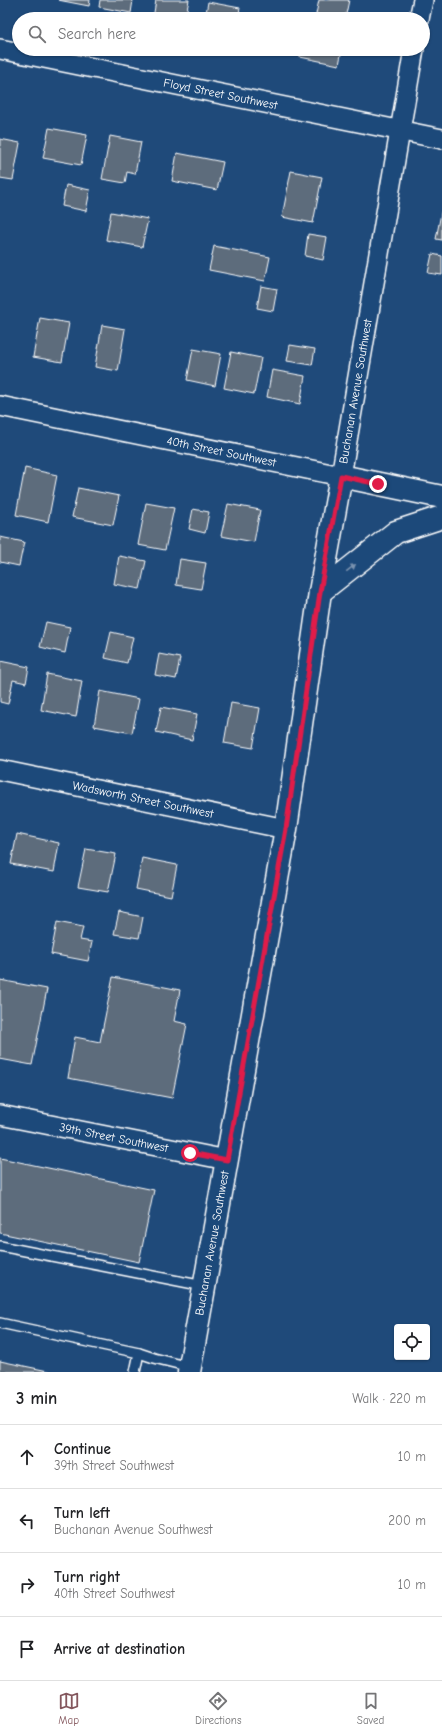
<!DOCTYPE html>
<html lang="en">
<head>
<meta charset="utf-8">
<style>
	:root { --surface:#fff; --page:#f2f2f2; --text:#202124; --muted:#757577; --line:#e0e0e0; --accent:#84575d }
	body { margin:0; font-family:"Comic Neue",sans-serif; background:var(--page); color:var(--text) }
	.controls { position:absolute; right:12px; bottom:12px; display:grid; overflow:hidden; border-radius:4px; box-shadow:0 1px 3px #0004 }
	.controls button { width:36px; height:36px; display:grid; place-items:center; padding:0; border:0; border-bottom:1px solid var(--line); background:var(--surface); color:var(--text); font:20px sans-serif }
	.stop { position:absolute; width:12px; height:12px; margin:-9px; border:3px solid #e11d48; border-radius:50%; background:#fff }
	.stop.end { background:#e11d48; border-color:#fff; box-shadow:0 1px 4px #0008 }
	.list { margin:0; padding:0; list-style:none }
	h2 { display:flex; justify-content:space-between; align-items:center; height:52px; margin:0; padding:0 16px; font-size:17px }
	h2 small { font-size:13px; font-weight:400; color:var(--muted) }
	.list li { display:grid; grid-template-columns:26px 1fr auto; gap:12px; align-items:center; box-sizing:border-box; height:64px; padding:0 16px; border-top:1px solid var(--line) }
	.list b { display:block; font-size:15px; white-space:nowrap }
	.list p { margin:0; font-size:13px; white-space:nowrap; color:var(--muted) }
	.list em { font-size:13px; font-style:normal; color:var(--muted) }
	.icon { flex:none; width:22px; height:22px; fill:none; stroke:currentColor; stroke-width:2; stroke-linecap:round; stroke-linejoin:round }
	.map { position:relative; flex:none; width:442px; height:1372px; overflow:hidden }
	.search { position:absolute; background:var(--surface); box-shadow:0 1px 3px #0004; left:12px; right:12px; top:12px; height:44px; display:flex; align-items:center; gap:10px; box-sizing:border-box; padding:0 14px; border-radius:22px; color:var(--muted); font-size:15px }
	.sheet { height:308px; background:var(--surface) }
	nav { display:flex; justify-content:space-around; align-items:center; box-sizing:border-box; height:56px; border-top:1px solid var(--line); background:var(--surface); font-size:11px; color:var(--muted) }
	nav a { display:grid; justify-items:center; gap:2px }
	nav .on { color:var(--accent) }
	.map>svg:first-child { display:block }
</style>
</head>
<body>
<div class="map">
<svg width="442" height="1372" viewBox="0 0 442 1372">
	<rect width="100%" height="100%" fill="#1f4a7a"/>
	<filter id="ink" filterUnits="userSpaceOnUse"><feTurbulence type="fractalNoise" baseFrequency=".025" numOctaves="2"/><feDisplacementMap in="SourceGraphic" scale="8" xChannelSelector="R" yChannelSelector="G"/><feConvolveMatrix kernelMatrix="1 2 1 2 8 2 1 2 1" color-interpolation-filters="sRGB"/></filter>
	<g filter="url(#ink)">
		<g fill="#5d6c7c" stroke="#fff">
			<path d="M58 0H90L89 6Z"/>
			<path d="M100 0H133L131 13 99 7Z"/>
			<path d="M156 0H189L185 19H153Z"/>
			<path d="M319 0H349L345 19 316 14Z"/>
			<path d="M208 2 240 8 238 19H205Z"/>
			<path d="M301 49H342L339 65 300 57Z"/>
			<path d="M49 128 87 135 81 165 43 158Z"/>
			<path d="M110 136 141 142 135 174 127 172 125 183 102 179Z"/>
			<path d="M0 139 20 143 13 180 0 178Z"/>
			<path d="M177 153 223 162 217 190 172 181Z"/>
			<path d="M291 171 322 177 313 223 282 217Z"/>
			<path d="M66 185 90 190 86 211 62 206Z"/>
			<path d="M442 208V240L436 239Z"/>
			<path d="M111 212 148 219 142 247 106 240Z"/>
			<path d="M308 234 327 237 323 260 305 256Z"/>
			<path d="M214 246 270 257 265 281 209 270Z"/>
			<path d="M432 254 442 256V275L428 273Z"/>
			<path d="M261 286 277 289 273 311 257 308Z"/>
			<path d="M40 318 69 323 62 362 33 357Z"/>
			<path d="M102 325 125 329 118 371 95 367Z"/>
			<path d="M290 345 315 349 312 365 287 361Z"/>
			<path d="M193 349 221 354 215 386 187 380Z"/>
			<path d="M231 352 261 358 254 394 224 388Z"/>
			<path d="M272 370 305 376 300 404 267 397Z"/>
			<path d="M25 468 57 475 48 522 16 515Z"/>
			<path d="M78 488 119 496 113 525 72 517Z"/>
			<path d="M146 503 174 508 165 550 138 545Z"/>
			<path d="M228 504 260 510 254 542 221 536Z"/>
			<path d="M193 509 209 512 205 533 189 529Z"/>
			<path d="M0 537 24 542 19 566 0 562Z"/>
			<path d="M119 556 146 561 140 589 114 584Z"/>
			<path d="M180 559 206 563 201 589 176 585Z"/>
			<path d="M46 622 70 627 65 653 40 647Z"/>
			<path d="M111 632 133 637 127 663 105 658Z"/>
			<path d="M159 654 180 658 176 679 155 675Z"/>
			<path d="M0 661 29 667 26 683 13 680 8 704 0 702Z"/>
			<path d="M47 674 82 681 76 717 41 710Z"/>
			<path d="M100 691 139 699 132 733 94 726Z"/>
			<path d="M231 703 260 708 253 748 224 743Z"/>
			<path d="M161 707 197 714 192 740 156 732Z"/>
			<path d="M17 834 59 843 54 872 11 864Z"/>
			<path d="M86 849 116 854 108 892 78 887Z"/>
			<path d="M142 858 177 865 171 896 136 889Z"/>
			<path d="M119 912 143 917 139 938 114 934Z"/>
			<path d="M57 922 83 927 80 940 92 942 88 961 51 954Z"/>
			<path d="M113 977 180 990 174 1021 187 1024 172 1098 68 1078 75 1037 100 1042Z"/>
			<path d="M0 980 47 989 32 1065 0 1059Z"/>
			<path d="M0 1158 154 1190 139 1262 0 1233Z"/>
			<path d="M0 1361 53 1372H0Z"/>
		</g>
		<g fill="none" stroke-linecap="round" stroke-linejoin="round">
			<g stroke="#fff" stroke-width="12">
				<g id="service">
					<path d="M0 1246 204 1286"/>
					<path d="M0 1323 139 1353 135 1372"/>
					<path d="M139 1353 154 1358 190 1367"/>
				</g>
			</g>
			<g stroke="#fff" stroke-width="22">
				<g id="minor">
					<path d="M419 19 423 0"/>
					<path id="s1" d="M0 49 442 139"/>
					<path id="s2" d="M0 406 341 476 414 49"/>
					<path id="s3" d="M0 770 286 829"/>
					<path id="s4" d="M0 1115 227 1160"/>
				</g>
			</g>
			<g stroke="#fff" stroke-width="25">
				<g id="tertiary">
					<path d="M320 592 396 532 442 517"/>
					<path id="s5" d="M189 1372 286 829 320 592 341 476 442 497"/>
				</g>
			</g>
			<use href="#service" stroke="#1f4a7a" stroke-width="9"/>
			<use href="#minor" stroke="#1f4a7a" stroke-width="19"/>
			<use href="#tertiary" stroke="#1f4a7a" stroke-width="22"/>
		</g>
		<defs><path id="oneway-solid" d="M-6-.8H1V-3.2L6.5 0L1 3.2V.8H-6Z"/></defs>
		<use fill="#7992af" href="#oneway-solid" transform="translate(351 568) rotate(-38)"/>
	</g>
	<g fill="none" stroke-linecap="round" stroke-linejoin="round" filter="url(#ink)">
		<path stroke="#e11d48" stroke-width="5" d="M190 1153 227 1160 286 829 320 592 341 476 378 484"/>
	</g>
	<g text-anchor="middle" stroke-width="3" stroke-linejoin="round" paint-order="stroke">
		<g font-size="12" fill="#fff" stroke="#1f4a7a">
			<text dy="4" stroke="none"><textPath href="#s1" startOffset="225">Floyd Street Southwest</textPath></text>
			<text dy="4" stroke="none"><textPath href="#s2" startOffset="434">Buchanan Avenue Southwest</textPath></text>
			<text dy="4" stroke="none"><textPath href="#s2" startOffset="226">40th Street Southwest</textPath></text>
			<text dy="4" stroke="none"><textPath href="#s3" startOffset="146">Wadsworth Street Southwest</textPath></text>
			<text dy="4" stroke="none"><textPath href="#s4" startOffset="116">39th Street Southwest</textPath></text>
			<text dy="4" stroke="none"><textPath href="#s5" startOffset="131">Buchanan Avenue Southwest</textPath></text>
		</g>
	</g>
</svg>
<div class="controls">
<button><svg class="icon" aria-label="locate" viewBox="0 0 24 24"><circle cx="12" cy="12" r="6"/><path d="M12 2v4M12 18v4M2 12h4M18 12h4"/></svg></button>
</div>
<div class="stop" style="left:190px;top:1153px"></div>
<div class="stop end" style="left:378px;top:484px"></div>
<div class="search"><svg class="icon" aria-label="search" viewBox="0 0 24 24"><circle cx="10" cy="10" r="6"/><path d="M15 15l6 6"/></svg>Search here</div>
</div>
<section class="sheet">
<h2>3 min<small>Walk · 220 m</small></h2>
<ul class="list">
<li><svg class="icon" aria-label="ahead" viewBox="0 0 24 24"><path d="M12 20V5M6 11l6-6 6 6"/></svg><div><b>Continue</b><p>39th Street Southwest</p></div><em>10 m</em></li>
<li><svg class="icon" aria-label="left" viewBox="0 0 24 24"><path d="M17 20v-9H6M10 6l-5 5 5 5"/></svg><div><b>Turn left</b><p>Buchanan Avenue Southwest</p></div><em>200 m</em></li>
<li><svg class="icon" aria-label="right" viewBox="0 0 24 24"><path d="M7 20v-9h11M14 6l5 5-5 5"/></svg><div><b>Turn right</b><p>40th Street Southwest</p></div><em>10 m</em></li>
<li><svg class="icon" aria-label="arrive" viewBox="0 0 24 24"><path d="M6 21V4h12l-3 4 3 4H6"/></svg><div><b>Arrive at destination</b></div></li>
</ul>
</section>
<nav>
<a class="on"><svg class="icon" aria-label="map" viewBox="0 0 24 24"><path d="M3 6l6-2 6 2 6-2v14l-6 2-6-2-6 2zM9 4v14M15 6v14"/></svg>Map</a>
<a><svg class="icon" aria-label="directions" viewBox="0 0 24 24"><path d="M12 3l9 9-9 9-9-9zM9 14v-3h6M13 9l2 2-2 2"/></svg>Directions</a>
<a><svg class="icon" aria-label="saved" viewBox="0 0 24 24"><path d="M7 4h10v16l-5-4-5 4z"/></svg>Saved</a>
</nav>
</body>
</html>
